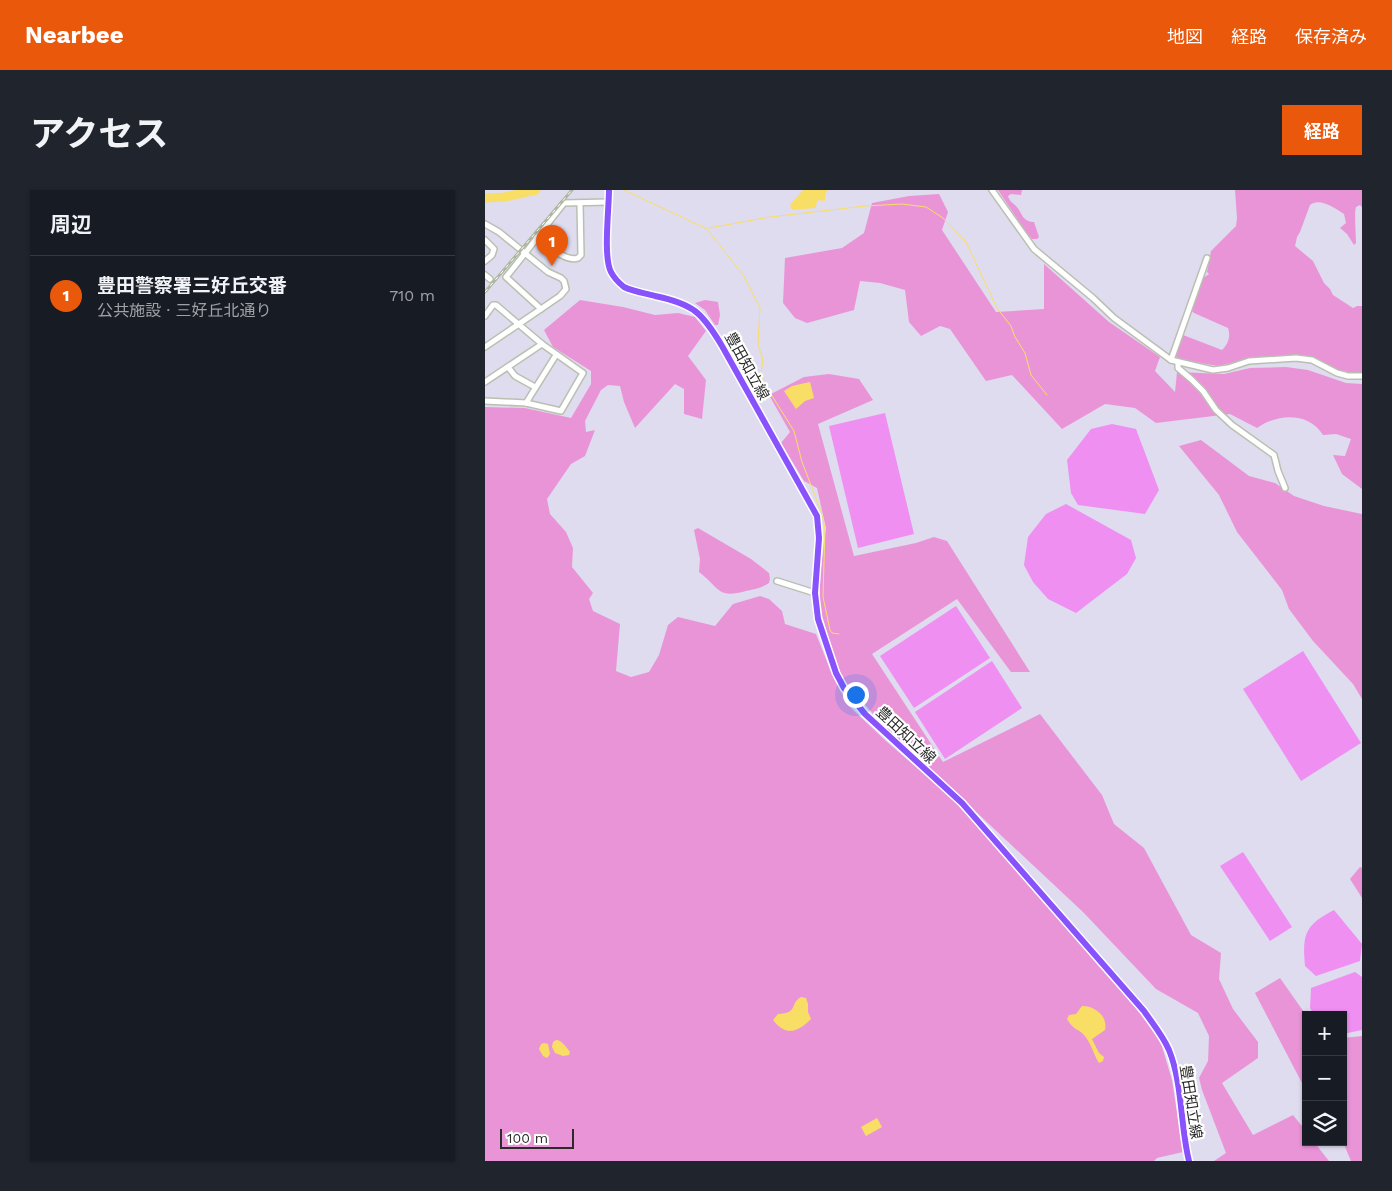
<!DOCTYPE html>
<html lang="ja">
<head>
<meta charset="utf-8">
<style>
	:root { --surface:#171b24; --page:#20242c; --text:#f1f3f6; --muted:#9ea1a6; --line:#363941; --accent:#ea580c }
	body { margin:0; font-family:"Work Sans","Noto Sans JP",sans-serif; background:var(--page); color:var(--text) }
	.controls { position:absolute; right:15px; bottom:15px; display:grid; overflow:hidden; border-radius:0px; box-shadow:0 1px 4px #0004 }
	.controls button { width:45px; height:45px; display:grid; place-items:center; padding:0; border:0; border-bottom:1px solid var(--line); background:var(--surface); color:var(--text); font:25px sans-serif }
	.scale { position:absolute; left:15px; bottom:12px; width:74px; box-sizing:border-box; padding-left:5px; border:2px solid #2b2b2b; border-top:0; font-size:14px; line-height:18px; white-space:nowrap; color:#2b2b2b; -webkit-text-stroke:4px #fff; paint-order:stroke }
	.you { position:absolute; left:370px; top:504px; width:18px; height:18px; margin:-12px; border:4px solid #fff; border-radius:50%; background:#1a73e8; box-shadow:0 0 0 8px #1a73e833 }
	.badge { display:grid; place-items:center; width:32px; height:32px; border-radius:50%; background:var(--accent); color:#fff; font-size:16px; font-weight:700 }
	.pin { position:absolute; translate:-50% -41px; filter:drop-shadow(0 1px 2px #0008) }
	.pin::after { content:''; position:absolute; top:26px; width:18px; height:15px; background:inherit; clip-path:polygon(0 0,100% 0,50% 100%) }
	.list { margin:0; padding:0; list-style:none }
	h2 { display:flex; justify-content:space-between; align-items:center; height:65px; margin:0; padding:0 20px; font-size:21px }
	h2 small { font-size:16px; font-weight:400; color:var(--muted) }
	.list li { display:grid; grid-template-columns:32px 1fr auto; gap:15px; align-items:center; box-sizing:border-box; height:80px; padding:0 20px; border-top:1px solid var(--line) }
	.list b { display:block; font-size:19px; white-space:nowrap }
	.list p { margin:0; font-size:16px; white-space:nowrap; color:var(--muted) }
	.list em { font-size:16px; font-style:normal; color:var(--muted) }
	.icon { flex:none; width:28px; height:28px; fill:none; stroke:currentColor; stroke-width:2; stroke-linecap:round; stroke-linejoin:round }
	.map { position:relative; flex:none; width:877px; height:971px; overflow:hidden; border-radius:0px }
	header { display:flex; align-items:center; gap:30px; box-sizing:border-box; height:70px; padding:0 25px; background:var(--accent); color:#fff }
	header strong { font-size:24px }
	nav { display:flex; gap:28px; margin-inline-start:auto; font-size:18px }
	.intro { display:flex; align-items:center; justify-content:space-between; box-sizing:border-box; height:120px; padding:0 30px }
	h1 { margin:0; font-size:35px }
	.button { padding:12px 22px; border-radius:0px; background:var(--accent); color:#fff; font-size:18px; font-weight:700 }
	main { display:flex; gap:30px; padding:0 30px }
	aside { flex:1; background:var(--surface); border-radius:0px; box-shadow:0 1px 4px #0004 }
	.map>svg:first-child { display:block }
</style>
</head>
<body>
<header>
<strong>Nearbee</strong>
<nav><a>地図</a><a>経路</a><a>保存済み</a></nav>
</header>
<div class="intro"><h1>アクセス</h1><a class="button">経路</a></div>
<main>
<aside>
<h2>周辺<small></small></h2>
<ul class="list">
<li><span class="badge">1</span><div><b>豊田警察署三好丘交番</b><p>公共施設 · 三好丘北通り</p></div><em>710 m</em></li>
</ul>
</aside>
<div class="map">
<svg width="877" height="971" viewBox="0 0 877 971">
	<rect width="100%" height="100%" fill="#dedcee"/>
	<g fill="#ea94d8">
		<path d="M513 0H537L536 5 526 4 523 6C525 12 527 12 531 16 537 22 537 32 549 32L554 47 552 49H547L543 45Z"/>
		<path d="M750 0H877V17L875 15 871 17C869 22 871 45 871 53L869 55 862 44 855 38 861 33 859 24C850 18 834 7 825 15L815 42 812 47 810 56 828 71 839 93 845 99 848 105 868 118 872 116H877V183H866L854 180 825 167 809 165 764 169 733 176 699 170 689 166 695 146 698 145 737 160C743 155 746 146 743 138L709 123 706 120 718 88 724 84 722 82 726 61 751 36 752 28Z"/>
		<path d="M454 4 463 22 457 40 511 122 559 119V74L624 132 675 167 670 181 690 202 692 182 739 184 765 178 801 177 823 180 861 193 877 194V299L857 284 848 265 860 266 866 249 851 244 838 245C824 222 793 223 772 238L745 224 671 233 650 218 620 214 577 239 527 185 501 191 465 139 455 136 436 146 424 132 420 100 395 93 375 91 369 120 322 133 310 128 298 113 300 68 357 58 379 43 387 13 424 6Z"/>
		<path d="M95 110 138 117 170 125 193 123 210 127 221 141 203 166 221 190 217 229 199 224V199L190 194 150 238 139 212 135 196 123 195 116 200 100 231 101 242 110 240 100 266 86 274 62 309 65 324 81 342 88 358 87 377 108 403 104 409 108 421 135 434 131 481 146 487 164 482 174 465 183 435 193 427 230 436 248 414 275 406 284 409 297 421 300 434 331 444 349 489 365 517 401 551 471 612 647 813 675 850 687 890 698 962 672 968 669 971H0V217L40 218 86 228 106 194V181L68 157 59 140Z"/>
		<path d="M220 110 233 112 235 125 233 135H230L220 120 210 113Z"/>
		<path d="M344 184 374 189 388 210 333 234 369 366 431 353 449 347 462 351 545 482H526L472 409 387 464 458 572 555 524 617 605 629 634 659 658 706 745 736 763 734 789 748 819 773 852V868L737 893 768 945 808 925 821 941V952H829L844 971H729L741 963 717 900 714 888 723 871 724 846 713 823 671 799 598 722 394 531 358 489 348 464 335 418V386L341 338 332 298 319 291 296 253 305 242 284 205 319 187Z"/>
		<path d="M716 250 764 286 790 293 809 306 839 316 877 324V509L868 494 828 451 804 419 797 400 752 342 734 305 694 256Z"/>
		<path d="M213 338 266 369 284 383 285 389 284 393C277 398 269 399 261 401 232 409 235 398 214 382L215 369 209 340Z"/>
		<path d="M875 677 877 678V708L865 689Z"/>
		<path d="M795 788 821 825V899L818 895 770 803Z"/>
		<path d="M877 846V971H866L858 952V848Z"/>
	</g>
	<g fill="#ef8ff2">
		<path d="M400 223 429 344 373 358 344 236Z"/>
		<path d="M627 234 651 239 674 300 660 324 593 315 586 303 582 270 606 239Z"/>
		<path d="M581 314 646 350 651 368 642 384 591 423 563 409 548 392 539 375 543 347 561 324Z"/>
		<path d="M471 416 505 468 429 518 395 466Z"/>
		<path d="M818 461 876 553 816 591 758 499Z"/>
		<path d="M507 471 537 518 460 569 430 522Z"/>
		<path d="M758 662 807 737 785 751 735 676Z"/>
		<path d="M849 720 877 754 875 771 831 786 820 776C817 744 820 735 849 720Z"/>
		<path d="M870 782 877 787V840L858 844V825H829L825 818 826 798Z"/>
	</g>
	<g fill="#f9de66">
		<path d="M318 0H343L340 4V11L333 10 330 18 307 20 305 15Z"/>
		<path d="M325 192 329 208 320 211 311 219 299 201 307 196Z"/>
		<path d="M316 807 321 808 323 814V822L326 829C313 842 301 847 288 830L293 824C314 823 304 814 316 807Z"/>
		<path d="M597 816C610 816 623 826 620 840L607 849 614 863 619 867 618 871 614 873C608 864 607 854 599 845 593 838 589 841 582 829L584 825 591 824Z"/>
		<path d="M71 850C77 850 81 857 85 862L84 865 78 866 70 863 67 857 68 852Z"/>
		<path d="M59 853 63 854 65 864 62 868 58 866 54 859 56 854Z"/>
		<path d="M392 928 397 937 381 946 376 937Z"/>
	</g>
	<g fill="none" stroke-linecap="round" stroke-linejoin="round">
		<g stroke="#f9de66" stroke-width="1">
			<path d="M139 0 222 39 259 86 275 118 273 154 278 170 276 183 279 193 309 241 317 272 336 321 340 338 338 407 345 440 347 443 354 444"/>
			<path d="M224 38 285 27 380 16 417 14 441 17 458 28 481 52 512 118 526 136 530 147 540 163 546 185 562 205"/>
			<path d="M691 907 701 971"/>
		</g>
		<path stroke="#f9de66" stroke-width="9" d="M0 8 20 7 51 0"/>
		<g stroke="#bac0b0" stroke-width="8">
			<g id="minor">
				<path d="M507 0 549 59 608 108 629 128 686 170 728 180 743 178 764 171 811 168 827 170 852 183 863 186H877"/>
				<path d="M0 34 14 42 63 82 76 88 79 91 81 99 75 106 0 157"/>
				<path d="M51 47C60 54 82 73 93 68L96 65 95 13"/>
				<path d="M0 50 9 59 7 65 0 71"/>
				<path d="M0 85 5 89"/>
				<path d="M56 119 21 87C41 63 59 38 79 13L124 12"/>
				<path d="M0 126 8 115H11L57 154 98 183 76 221 41 213 0 211"/>
				<path d="M686 170 722 68"/>
				<path d="M693 172V178L706 189 718 201 731 220 747 235 789 265 793 281 800 298"/>
				<path d="M23 177 30 186 50 197"/>
				<path d="M0 192 57 154"/>
				<path d="M41 213 71 165"/>
				<path d="M292 391 330 403"/>
			</g>
		</g>
		<g stroke="#fff" stroke-width="9">
			<path id="major" d="M124 0C124 19 118 67 126 82 129 88 134 93 139 97 149 102 160 103 170 106 208 114 217 122 237 156L332 326 334 348 330 403 333 429 351 483 359 498 380 524 477 613 659 821C668 834 678 846 684 860 698 895 695 935 704 971"/>
		</g>
		<use href="#minor" stroke="#fff" stroke-width="5"/>
		<use href="#major" stroke="#8852fd" stroke-width="6"/>
		<g stroke="#adb79e" stroke-width="3">
			<path id="rail" d="M0 102 87 0"/>
		</g>
		<use href="#rail" stroke="#fff" stroke-width="1" stroke-dasharray="4" stroke-linecap="butt"/>
	</g>
	<g text-anchor="middle" stroke-width="4.5" stroke-linejoin="round" paint-order="stroke">
		<g font-size="15" fill="#2b2b2b" stroke="#fff">
			<text transform="translate(262 176) rotate(61)" y="5">豊田知立線</text>
			<text transform="translate(421 545) rotate(43)" y="5">豊田知立線</text>
			<text transform="translate(706 912) rotate(81)" y="5">豊田知立線</text>
		</g>
	</g>
</svg>
<div class="controls">
<button>+</button>
<button>−</button>
<button><svg class="icon" aria-label="layers" viewBox="0 0 24 24"><path d="M12 4l9 5-9 5-9-5zM3 14l9 5 9-5"/></svg></button>
</div>
<div class="scale">100 m</div>
<div class="you"></div>
<div class="pin badge" style="left:67px;top:76px">1</div>
</div>
</main>
</body>
</html>
